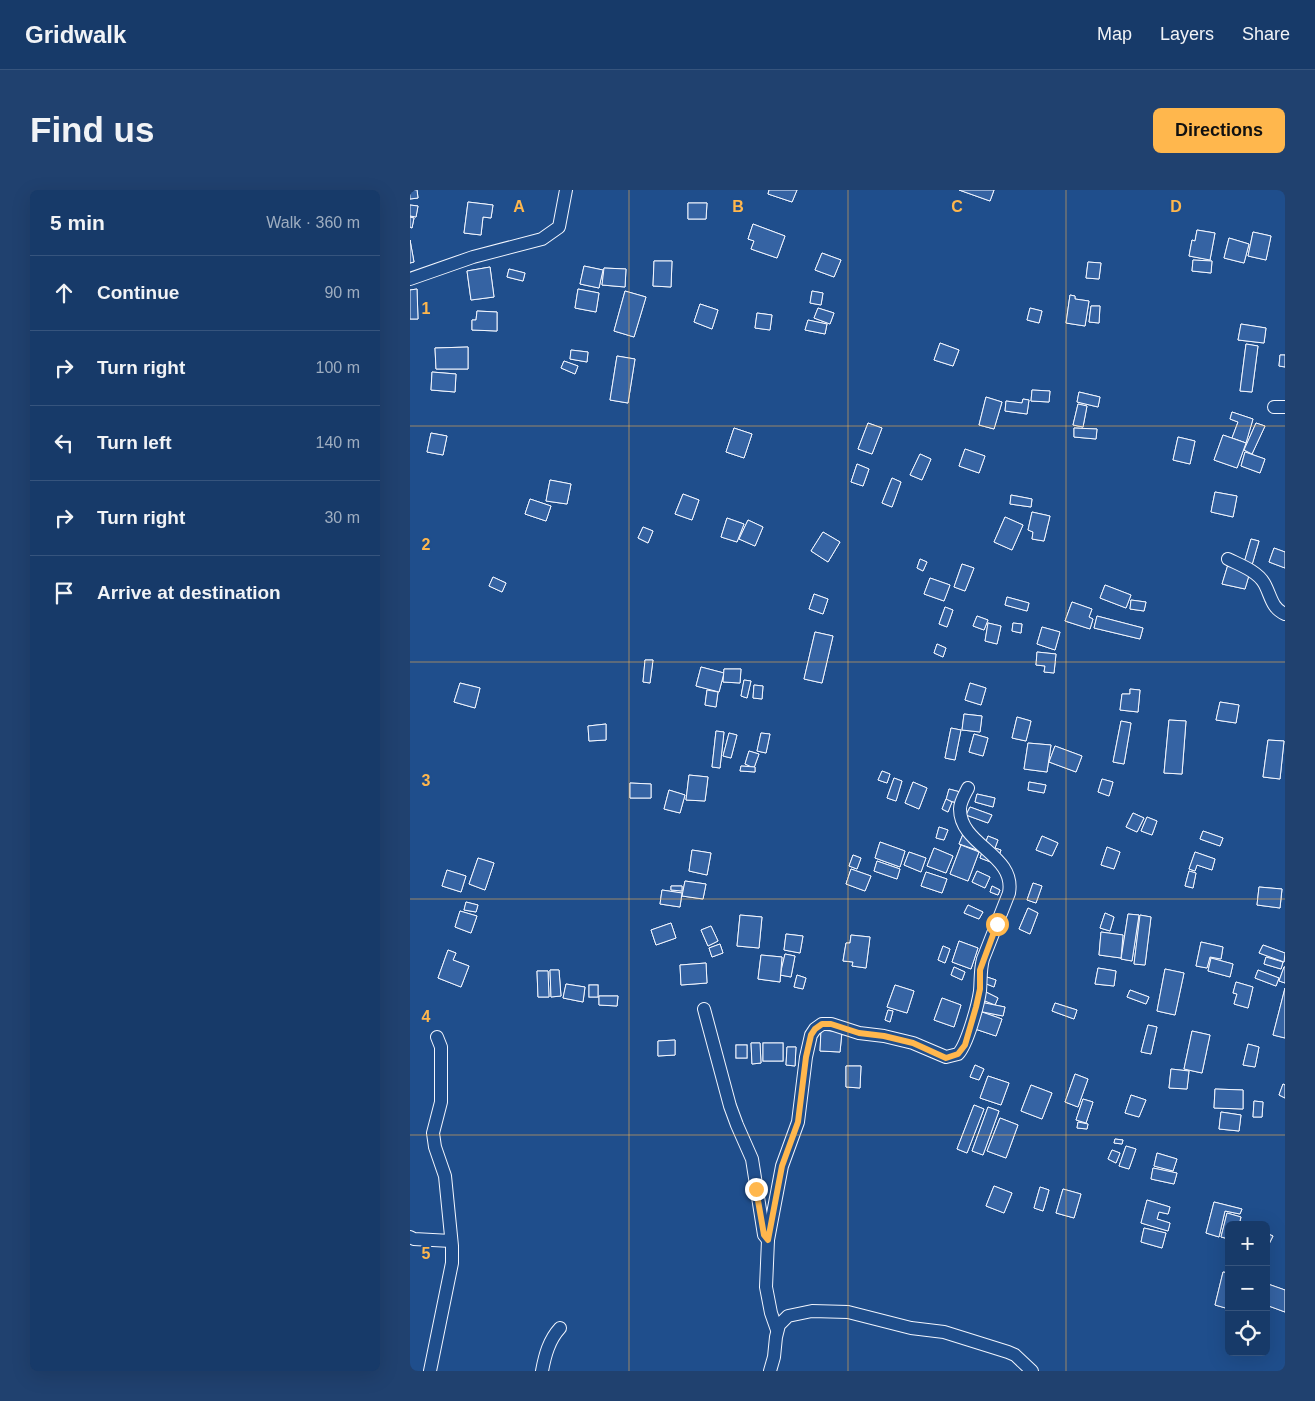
<!DOCTYPE html>
<html lang="en">
<head>
<meta charset="utf-8">
<style>
	:root { --surface:#173a69; --page:#20416f; --text:#f1f3f6; --muted:#9eadc0; --line:#36547d; --accent:#ffb74d }
	body { margin:0; font-family:Arial,sans-serif; background:var(--page); color:var(--text) }
	.controls { position:absolute; right:15px; bottom:15px; display:grid; overflow:hidden; border-radius:8px; box-shadow:0 5px 20px #0002 }
	.controls button { width:45px; height:45px; display:grid; place-items:center; padding:0; border:0; border-bottom:1px solid var(--line); background:var(--surface); color:var(--text); font:25px sans-serif }
	.stop { position:absolute; width:15px; height:15px; margin:-11px; border:4px solid #ffb74d; border-radius:50%; background:#fff }
	.stop.end { background:#ffb74d; border-color:#fff; box-shadow:0 1px 5px #0008 }
	.list { margin:0; padding:0; list-style:none }
	h2 { display:flex; justify-content:space-between; align-items:center; height:65px; margin:0; padding:0 20px; font-size:21px }
	h2 small { font-size:16px; font-weight:400; color:var(--muted) }
	.list li { display:grid; grid-template-columns:32px 1fr auto; gap:15px; align-items:center; box-sizing:border-box; height:75px; padding:0 20px; border-top:1px solid var(--line) }
	.list b { display:block; font-size:19px; white-space:nowrap }
	.list em { font-size:16px; font-style:normal; color:var(--muted) }
	.icon { flex:none; width:28px; height:28px; fill:none; stroke:currentColor; stroke-width:2; stroke-linecap:round; stroke-linejoin:round }
	.map { position:relative; flex:none; width:875px; height:1181px; overflow:hidden; border-radius:8px }
	header { display:flex; align-items:center; gap:30px; box-sizing:border-box; height:70px; padding:0 25px; background:var(--surface); border-bottom:1px solid var(--line) }
	header strong { font-size:24px }
	nav { display:flex; gap:28px; margin-inline-start:auto; font-size:18px }
	.intro { display:flex; align-items:center; justify-content:space-between; box-sizing:border-box; height:120px; padding:0 30px }
	h1 { margin:0; font-size:35px }
	.button { padding:12px 22px; border-radius:8px; background:var(--accent); color:#111; font-size:18px; font-weight:700 }
	main { display:flex; gap:30px; padding:0 30px }
	aside { flex:1; background:var(--surface); border-radius:8px; box-shadow:0 5px 20px #0002 }
	.map>svg:first-child { display:block }
</style>
</head>
<body>
<header>
<strong>Gridwalk</strong>
<nav><a>Map</a><a>Layers</a><a>Share</a></nav>
</header>
<div class="intro"><h1>Find us</h1><a class="button">Directions</a></div>
<main>
<aside>
<h2>5 min<small>Walk · 360 m</small></h2>
<ul class="list">
<li><svg class="icon" aria-label="ahead" viewBox="0 0 24 24"><path d="M12 20V5M6 11l6-6 6 6"/></svg><div><b>Continue</b></div><em>90 m</em></li>
<li><svg class="icon" aria-label="right" viewBox="0 0 24 24"><path d="M7 20v-9h11M14 6l5 5-5 5"/></svg><div><b>Turn right</b></div><em>100 m</em></li>
<li><svg class="icon" aria-label="left" viewBox="0 0 24 24"><path d="M17 20v-9H6M10 6l-5 5 5 5"/></svg><div><b>Turn left</b></div><em>140 m</em></li>
<li><svg class="icon" aria-label="right" viewBox="0 0 24 24"><path d="M7 20v-9h11M14 6l5 5-5 5"/></svg><div><b>Turn right</b></div><em>30 m</em></li>
<li><svg class="icon" aria-label="arrive" viewBox="0 0 24 24"><path d="M6 21V4h12l-3 4 3 4H6"/></svg><div><b>Arrive at destination</b></div></li>
</ul>
</aside>
<div class="map">
<svg width="875" height="1181" viewBox="0 0 875 1181">
	<rect width="100%" height="100%" fill="#1f4e8c"/>
	<g fill="#3563a3" stroke="#f2f6ff">
		<path d="M0 0H7L8 8 0 9Z"/>
		<path d="M0 0H7L8 8 0 9Z"/>
		<path d="M359 0H387L382 12 358 4Z"/>
		<path d="M359 0H387L382 12 358 4Z"/>
		<path d="M549 0H584L580 11Z"/>
		<path d="M549 0H584L580 11Z"/>
		<path d="M58 12 83 15 81 28 73 27 71 45 54 43Z"/>
		<path d="M58 12 83 15 81 28 73 27 71 45 54 43Z"/>
		<path d="M278 13H297L296 29H278Z"/>
		<path d="M278 13H297L296 29H278Z"/>
		<path d="M0 15 8 16 6 27 0 26Z"/>
		<path d="M0 15 8 16 6 27 0 26Z"/>
		<path d="M0 27 4 28 2 38 0 37Z"/>
		<path d="M0 27 4 28 2 38 0 37Z"/>
		<path d="M343 34 375 46 367 68 341 59 344 51 338 49Z"/>
		<path d="M343 34 375 46 367 68 341 59 344 51 338 49Z"/>
		<path d="M787 40 805 43 800 70 779 66 782 50 785 51Z"/>
		<path d="M787 40 805 43 800 70 779 66 782 50 785 51Z"/>
		<path d="M843 42 861 46 856 70 838 66Z"/>
		<path d="M843 42 861 46 856 70 838 66Z"/>
		<path d="M819 48 839 54 834 73 814 68Z"/>
		<path d="M819 48 839 54 834 73 814 68Z"/>
		<path d="M0 50 4 72 0 73Z"/>
		<path d="M0 50 4 72 0 73Z"/>
		<path d="M412 63 431 70 424 87 405 80Z"/>
		<path d="M412 63 431 70 424 87 405 80Z"/>
		<path d="M783 70 802 71 801 83 782 81Z"/>
		<path d="M783 70 802 71 801 83 782 81Z"/>
		<path d="M244 71H262L261 97 243 96Z"/>
		<path d="M244 71H262L261 97 243 96Z"/>
		<path d="M678 72 691 73 689 89 676 88Z"/>
		<path d="M678 72 691 73 689 89 676 88Z"/>
		<path d="M174 76 193 80 189 98 170 94Z"/>
		<path d="M174 76 193 80 189 98 170 94Z"/>
		<path d="M80 77 84 107 61 110 57 81Z"/>
		<path d="M80 77 84 107 61 110 57 81Z"/>
		<path d="M194 78 216 79 215 97 192 95Z"/>
		<path d="M194 78 216 79 215 97 192 95Z"/>
		<path d="M99 79 115 83 113 91 97 87Z"/>
		<path d="M99 79 115 83 113 91 97 87Z"/>
		<path d="M7 99 8 129H0V100Z"/>
		<path d="M7 99 8 129H0V100Z"/>
		<path d="M168 99 189 103 186 122 165 118Z"/>
		<path d="M168 99 189 103 186 122 165 118Z"/>
		<path d="M215 101 236 107 224 147 204 141Z"/>
		<path d="M215 101 236 107 224 147 204 141Z"/>
		<path d="M402 101 413 103 411 115 400 113Z"/>
		<path d="M402 101 413 103 411 115 400 113Z"/>
		<path d="M660 105 665 106V109L679 111 675 136 656 133Z"/>
		<path d="M660 105 665 106V109L679 111 675 136 656 133Z"/>
		<path d="M290 114 308 120 302 139 284 132Z"/>
		<path d="M290 114 308 120 302 139 284 132Z"/>
		<path d="M681 116H690L689 133 679 132Z"/>
		<path d="M681 116H690L689 133 679 132Z"/>
		<path d="M408 118 424 123 420 134 404 128Z"/>
		<path d="M408 118 424 123 420 134 404 128Z"/>
		<path d="M620 118 632 121 629 133 617 130Z"/>
		<path d="M620 118 632 121 629 133 617 130Z"/>
		<path d="M67 121 87 122V141L62 140V130H66Z"/>
		<path d="M67 121 87 122V141L62 140V130H66Z"/>
		<path d="M347 123 362 125 360 140 345 138Z"/>
		<path d="M347 123 362 125 360 140 345 138Z"/>
		<path d="M398 130 417 134 415 144 395 140Z"/>
		<path d="M398 130 417 134 415 144 395 140Z"/>
		<path d="M831 134 856 138 854 153 828 150Z"/>
		<path d="M831 134 856 138 854 153 828 150Z"/>
		<path d="M530 153 549 160 543 176 524 170Z"/>
		<path d="M530 153 549 160 543 176 524 170Z"/>
		<path d="M836 154 848 156 842 202 830 201Z"/>
		<path d="M836 154 848 156 842 202 830 201Z"/>
		<path d="M58 157V179H26L25 158Z"/>
		<path d="M58 157V179H26L25 158Z"/>
		<path d="M161 160 178 162 177 172 160 169Z"/>
		<path d="M161 160 178 162 177 172 160 169Z"/>
		<path d="M870 165H875V177L869 176Z"/>
		<path d="M870 165H875V177L869 176Z"/>
		<path d="M207 166 225 169 218 213 200 210Z"/>
		<path d="M207 166 225 169 218 213 200 210Z"/>
		<path d="M154 171 168 176 165 184 151 178Z"/>
		<path d="M154 171 168 176 165 184 151 178Z"/>
		<path d="M22 182 46 184 45 202 21 200Z"/>
		<path d="M22 182 46 184 45 202 21 200Z"/>
		<path d="M622 200 640 201 639 212 621 211Z"/>
		<path d="M622 200 640 201 639 212 621 211Z"/>
		<path d="M669 202 690 207 688 217 667 212Z"/>
		<path d="M669 202 690 207 688 217 667 212Z"/>
		<path d="M576 207 592 212 584 239 569 235Z"/>
		<path d="M576 207 592 212 584 239 569 235Z"/>
		<path d="M613 209 619 210 617 224 595 221 596 211 612 213Z"/>
		<path d="M613 209 619 210 617 224 595 221 596 211 612 213Z"/>
		<path d="M668 214 677 216 673 237 663 235Z"/>
		<path d="M668 214 677 216 673 237 663 235Z"/>
		<path d="M822 222 843 229 836 253 822 248 828 232 820 229Z"/>
		<path d="M822 222 843 229 836 253 822 248 828 232 820 229Z"/>
		<path d="M458 233 472 238 462 264 448 259Z"/>
		<path d="M458 233 472 238 462 264 448 259Z"/>
		<path d="M846 233 855 236 842 264 834 260Z"/>
		<path d="M846 233 855 236 842 264 834 260Z"/>
		<path d="M324 238 342 244 334 268 316 262Z"/>
		<path d="M324 238 342 244 334 268 316 262Z"/>
		<path d="M664 238 687 239 686 249 664 247Z"/>
		<path d="M664 238 687 239 686 249 664 247Z"/>
		<path d="M21 243 37 246 33 265 17 262Z"/>
		<path d="M21 243 37 246 33 265 17 262Z"/>
		<path d="M813 245 836 253 827 278 804 270Z"/>
		<path d="M813 245 836 253 827 278 804 270Z"/>
		<path d="M768 247 785 251 780 274 763 270Z"/>
		<path d="M768 247 785 251 780 274 763 270Z"/>
		<path d="M555 259 575 266 569 283 549 276Z"/>
		<path d="M555 259 575 266 569 283 549 276Z"/>
		<path d="M835 262 855 269 850 283 831 276Z"/>
		<path d="M835 262 855 269 850 283 831 276Z"/>
		<path d="M510 264 521 269 512 290 500 285Z"/>
		<path d="M510 264 521 269 512 290 500 285Z"/>
		<path d="M447 274 459 279 453 296 441 292Z"/>
		<path d="M447 274 459 279 453 296 441 292Z"/>
		<path d="M482 288 491 292 482 317 472 313Z"/>
		<path d="M482 288 491 292 482 317 472 313Z"/>
		<path d="M140 290 161 294 157 314 136 311Z"/>
		<path d="M140 290 161 294 157 314 136 311Z"/>
		<path d="M805 302 827 306 823 327 801 322Z"/>
		<path d="M805 302 827 306 823 327 801 322Z"/>
		<path d="M273 304 289 310 282 330 265 324Z"/>
		<path d="M273 304 289 310 282 330 265 324Z"/>
		<path d="M601 305 622 309 621 317 600 314Z"/>
		<path d="M601 305 622 309 621 317 600 314Z"/>
		<path d="M120 309 141 316 136 331 115 324Z"/>
		<path d="M120 309 141 316 136 331 115 324Z"/>
		<path d="M622 322 640 326 634 351 622 349 623 342 618 340Z"/>
		<path d="M622 322 640 326 634 351 622 349 623 342 618 340Z"/>
		<path d="M595 327 613 335 602 360 584 352Z"/>
		<path d="M595 327 613 335 602 360 584 352Z"/>
		<path d="M317 328 334 334 327 352 311 347Z"/>
		<path d="M317 328 334 334 327 352 311 347Z"/>
		<path d="M338 330 353 337 345 356 329 349Z"/>
		<path d="M338 330 353 337 345 356 329 349Z"/>
		<path d="M233 337 243 341 238 353 228 348Z"/>
		<path d="M233 337 243 341 238 353 228 348Z"/>
		<path d="M413 342 430 352 418 372 401 361Z"/>
		<path d="M413 342 430 352 418 372 401 361Z"/>
		<path d="M841 349 849 351 835 399 812 394 820 368 834 373Z"/>
		<path d="M841 349 849 351 835 399 812 394 820 368 834 373Z"/>
		<path d="M864 358 875 362V378L859 372Z"/>
		<path d="M864 358 875 362V378L859 372Z"/>
		<path d="M510 369 517 372 513 381 507 378Z"/>
		<path d="M510 369 517 372 513 381 507 378Z"/>
		<path d="M552 374 564 378 555 401 544 397Z"/>
		<path d="M552 374 564 378 555 401 544 397Z"/>
		<path d="M83 387 96 393 92 402 79 396Z"/>
		<path d="M83 387 96 393 92 402 79 396Z"/>
		<path d="M520 388 540 395 534 411 514 404Z"/>
		<path d="M520 388 540 395 534 411 514 404Z"/>
		<path d="M695 395 721 405 716 418 690 408Z"/>
		<path d="M695 395 721 405 716 418 690 408Z"/>
		<path d="M404 404 418 409 413 424 399 419Z"/>
		<path d="M404 404 418 409 413 424 399 419Z"/>
		<path d="M597 407 619 413 617 421 595 415Z"/>
		<path d="M597 407 619 413 617 421 595 415Z"/>
		<path d="M721 410 736 412 734 421 720 419Z"/>
		<path d="M721 410 736 412 734 421 720 419Z"/>
		<path d="M662 412 682 419 679 427 683 429 680 439 655 431Z"/>
		<path d="M662 412 682 419 679 427 683 429 680 439 655 431Z"/>
		<path d="M535 417 543 420 537 437 529 434Z"/>
		<path d="M535 417 543 420 537 437 529 434Z"/>
		<path d="M567 426 578 430 574 440 563 436Z"/>
		<path d="M567 426 578 430 574 440 563 436Z"/>
		<path d="M687 426 733 438 730 449 684 438Z"/>
		<path d="M687 426 733 438 730 449 684 438Z"/>
		<path d="M578 433 591 436 587 454 575 451Z"/>
		<path d="M578 433 591 436 587 454 575 451Z"/>
		<path d="M603 433 612 434 611 443 602 441Z"/>
		<path d="M603 433 612 434 611 443 602 441Z"/>
		<path d="M632 437 650 442 645 460 627 454Z"/>
		<path d="M632 437 650 442 645 460 627 454Z"/>
		<path d="M405 442 423 446 412 493 394 489Z"/>
		<path d="M405 442 423 446 412 493 394 489Z"/>
		<path d="M527 454 536 458 533 467 524 463Z"/>
		<path d="M527 454 536 458 533 467 524 463Z"/>
		<path d="M627 462 646 464 644 483 634 482 635 476 626 475Z"/>
		<path d="M627 462 646 464 644 483 634 482 635 476 626 475Z"/>
		<path d="M235 470H243L240 493 233 492Z"/>
		<path d="M235 470H243L240 493 233 492Z"/>
		<path d="M291 477 314 483 309 502 286 496Z"/>
		<path d="M291 477 314 483 309 502 286 496Z"/>
		<path d="M314 479H331L330 493 313 492Z"/>
		<path d="M314 479H331L330 493 313 492Z"/>
		<path d="M334 490 341 491 337 508 331 506Z"/>
		<path d="M334 490 341 491 337 508 331 506Z"/>
		<path d="M50 493 70 498 65 518 44 512Z"/>
		<path d="M50 493 70 498 65 518 44 512Z"/>
		<path d="M560 493 576 498 571 515 555 510Z"/>
		<path d="M560 493 576 498 571 515 555 510Z"/>
		<path d="M344 495 353 496 352 509 343 508Z"/>
		<path d="M344 495 353 496 352 509 343 508Z"/>
		<path d="M720 499 730 500 728 522 710 520 712 504H720Z"/>
		<path d="M720 499 730 500 728 522 710 520 712 504H720Z"/>
		<path d="M297 500 308 502 306 517 295 515Z"/>
		<path d="M297 500 308 502 306 517 295 515Z"/>
		<path d="M810 512 829 515 826 533 806 530Z"/>
		<path d="M810 512 829 515 826 533 806 530Z"/>
		<path d="M554 524 572 526 570 542 552 540Z"/>
		<path d="M554 524 572 526 570 542 552 540Z"/>
		<path d="M607 527 621 531 616 551 602 548Z"/>
		<path d="M607 527 621 531 616 551 602 548Z"/>
		<path d="M759 530 776 531 772 584 754 583Z"/>
		<path d="M759 530 776 531 772 584 754 583Z"/>
		<path d="M711 531 721 533 714 574 703 572Z"/>
		<path d="M711 531 721 533 714 574 703 572Z"/>
		<path d="M196 534V550L179 551 178 536Z"/>
		<path d="M196 534V550L179 551 178 536Z"/>
		<path d="M541 538 551 540 545 570 535 568Z"/>
		<path d="M541 538 551 540 545 570 535 568Z"/>
		<path d="M306 541 314 542 310 578 302 577Z"/>
		<path d="M306 541 314 542 310 578 302 577Z"/>
		<path d="M319 543 327 545 321 568 313 566Z"/>
		<path d="M319 543 327 545 321 568 313 566Z"/>
		<path d="M351 543 360 544 356 563 347 561Z"/>
		<path d="M351 543 360 544 356 563 347 561Z"/>
		<path d="M564 544 578 548 573 566 559 562Z"/>
		<path d="M564 544 578 548 573 566 559 562Z"/>
		<path d="M858 550 874 551 870 589 853 587Z"/>
		<path d="M858 550 874 551 870 589 853 587Z"/>
		<path d="M618 553 641 555 637 582 614 579Z"/>
		<path d="M618 553 641 555 637 582 614 579Z"/>
		<path d="M645 556 672 566 666 582 639 572Z"/>
		<path d="M645 556 672 566 666 582 639 572Z"/>
		<path d="M339 561 349 564 344 578 335 574Z"/>
		<path d="M339 561 349 564 344 578 335 574Z"/>
		<path d="M331 576 345 577V582L330 581Z"/>
		<path d="M331 576 345 577V582L330 581Z"/>
		<path d="M472 581 480 584 477 593 468 590Z"/>
		<path d="M472 581 480 584 477 593 468 590Z"/>
		<path d="M279 585 298 587 295 611 276 610Z"/>
		<path d="M279 585 298 587 295 611 276 610Z"/>
		<path d="M484 588 492 591 486 611 477 608Z"/>
		<path d="M484 588 492 591 486 611 477 608Z"/>
		<path d="M692 589 703 592 699 606 688 602Z"/>
		<path d="M692 589 703 592 699 606 688 602Z"/>
		<path d="M503 592 517 598 509 619 495 613Z"/>
		<path d="M503 592 517 598 509 619 495 613Z"/>
		<path d="M619 592 636 595 634 603 618 600Z"/>
		<path d="M619 592 636 595 634 603 618 600Z"/>
		<path d="M220 593 241 594V608H220Z"/>
		<path d="M220 593 241 594V608H220Z"/>
		<path d="M539 599 558 604 555 615 536 610Z"/>
		<path d="M539 599 558 604 555 615 536 610Z"/>
		<path d="M259 600 275 605 270 623 254 619Z"/>
		<path d="M259 600 275 605 270 623 254 619Z"/>
		<path d="M567 604 585 608 583 617 565 612Z"/>
		<path d="M567 604 585 608 583 617 565 612Z"/>
		<path d="M536 609 542 612 538 622 532 619Z"/>
		<path d="M536 609 542 612 538 622 532 619Z"/>
		<path d="M560 617 582 625 578 633 556 625Z"/>
		<path d="M560 617 582 625 578 633 556 625Z"/>
		<path d="M723 623 734 628 727 642 716 637Z"/>
		<path d="M723 623 734 628 727 642 716 637Z"/>
		<path d="M737 627 747 631 742 645 731 641Z"/>
		<path d="M737 627 747 631 742 645 731 641Z"/>
		<path d="M529 637 538 640 534 650 526 648Z"/>
		<path d="M529 637 538 640 534 650 526 648Z"/>
		<path d="M793 641 813 648 810 656 790 649Z"/>
		<path d="M793 641 813 648 810 656 790 649Z"/>
		<path d="M553 644 570 650 567 660 549 654Z"/>
		<path d="M553 644 570 650 567 660 549 654Z"/>
		<path d="M578 646 588 650 585 658 591 660 586 674 570 668Z"/>
		<path d="M578 646 588 650 585 658 591 660 586 674 570 668Z"/>
		<path d="M632 646 648 653 642 666 626 660Z"/>
		<path d="M632 646 648 653 642 666 626 660Z"/>
		<path d="M470 652 495 661 490 677 465 668Z"/>
		<path d="M470 652 495 661 490 677 465 668Z"/>
		<path d="M551 655 569 662 558 691 540 684Z"/>
		<path d="M551 655 569 662 558 691 540 684Z"/>
		<path d="M697 657 710 662 704 679 691 675Z"/>
		<path d="M697 657 710 662 704 679 691 675Z"/>
		<path d="M524 658 543 666 536 683 517 676Z"/>
		<path d="M524 658 543 666 536 683 517 676Z"/>
		<path d="M282 660 301 663 297 685 279 681Z"/>
		<path d="M282 660 301 663 297 685 279 681Z"/>
		<path d="M499 662 516 668 511 682 494 675Z"/>
		<path d="M499 662 516 668 511 682 494 675Z"/>
		<path d="M785 662 805 669 802 680 787 675 785 681 779 679Z"/>
		<path d="M785 662 805 669 802 680 787 675 785 681 779 679Z"/>
		<path d="M443 665 451 668 447 679 439 676Z"/>
		<path d="M443 665 451 668 447 679 439 676Z"/>
		<path d="M68 668 84 673 75 700 59 694Z"/>
		<path d="M68 668 84 673 75 700 59 694Z"/>
		<path d="M467 671 490 679 487 689 464 681Z"/>
		<path d="M467 671 490 679 487 689 464 681Z"/>
		<path d="M441 679 461 686 455 701 436 694Z"/>
		<path d="M441 679 461 686 455 701 436 694Z"/>
		<path d="M37 680 56 686 51 702 32 696Z"/>
		<path d="M37 680 56 686 51 702 32 696Z"/>
		<path d="M567 681 580 687 575 698 562 692Z"/>
		<path d="M567 681 580 687 575 698 562 692Z"/>
		<path d="M779 681 786 683 783 698 775 696Z"/>
		<path d="M779 681 786 683 783 698 775 696Z"/>
		<path d="M516 682 537 689 532 703 511 696Z"/>
		<path d="M516 682 537 689 532 703 511 696Z"/>
		<path d="M275 691 296 694 293 709 272 706Z"/>
		<path d="M275 691 296 694 293 709 272 706Z"/>
		<path d="M623 693 632 696 626 713 617 710Z"/>
		<path d="M623 693 632 696 626 713 617 710Z"/>
		<path d="M261 696H272V701L261 700Z"/>
		<path d="M261 696H272V701L261 700Z"/>
		<path d="M582 696 590 700 588 705 580 702Z"/>
		<path d="M582 696 590 700 588 705 580 702Z"/>
		<path d="M849 697 872 699 870 718 847 715Z"/>
		<path d="M849 697 872 699 870 718 847 715Z"/>
		<path d="M252 700 272 703 270 717 250 714Z"/>
		<path d="M252 700 272 703 270 717 250 714Z"/>
		<path d="M56 712 68 715 66 722 54 720Z"/>
		<path d="M56 712 68 715 66 722 54 720Z"/>
		<path d="M558 715 573 722 569 729 554 723Z"/>
		<path d="M558 715 573 722 569 729 554 723Z"/>
		<path d="M618 718 628 723 620 744 609 739Z"/>
		<path d="M618 718 628 723 620 744 609 739Z"/>
		<path d="M50 721 67 726 61 743 45 737Z"/>
		<path d="M50 721 67 726 61 743 45 737Z"/>
		<path d="M695 723 704 727 700 741 690 738Z"/>
		<path d="M695 723 704 727 700 741 690 738Z"/>
		<path d="M718 724 729 725 722 771 711 769Z"/>
		<path d="M718 724 729 725 722 771 711 769Z"/>
		<path d="M330 725 352 727 349 758 327 756Z"/>
		<path d="M330 725 352 727 349 758 327 756Z"/>
		<path d="M730 725 741 727 735 775 724 774Z"/>
		<path d="M730 725 741 727 735 775 724 774Z"/>
		<path d="M261 733 266 748 246 755 241 740Z"/>
		<path d="M261 733 266 748 246 755 241 740Z"/>
		<path d="M301 736 308 751 298 756 291 740Z"/>
		<path d="M301 736 308 751 298 756 291 740Z"/>
		<path d="M691 742 713 745 711 768 689 765Z"/>
		<path d="M691 742 713 745 711 768 689 765Z"/>
		<path d="M376 744 393 746 390 763 374 760Z"/>
		<path d="M376 744 393 746 390 763 374 760Z"/>
		<path d="M441 745 460 747 456 778 442 776 443 772 433 771 436 753H440Z"/>
		<path d="M441 745 460 747 456 778 442 776 443 772 433 771 436 753H440Z"/>
		<path d="M549 751 568 758 561 779 542 772Z"/>
		<path d="M549 751 568 758 561 779 542 772Z"/>
		<path d="M791 752 813 757 811 769 800 767 797 778 786 776Z"/>
		<path d="M791 752 813 757 811 769 800 767 797 778 786 776Z"/>
		<path d="M310 754 313 763 302 767 299 758Z"/>
		<path d="M310 754 313 763 302 767 299 758Z"/>
		<path d="M853 755 875 763 874 772 849 763Z"/>
		<path d="M853 755 875 763 874 772 849 763Z"/>
		<path d="M533 756 540 759 535 773 528 770Z"/>
		<path d="M533 756 540 759 535 773 528 770Z"/>
		<path d="M38 760 46 763 43 770 59 776 51 797 28 788Z"/>
		<path d="M38 760 46 763 43 770 59 776 51 797 28 788Z"/>
		<path d="M375 764 385 766 381 787 370 785Z"/>
		<path d="M375 764 385 766 381 787 370 785Z"/>
		<path d="M351 765 372 767 370 792 348 789Z"/>
		<path d="M351 765 372 767 370 792 348 789Z"/>
		<path d="M856 767 873 772 871 779 854 774Z"/>
		<path d="M856 767 873 772 871 779 854 774Z"/>
		<path d="M801 768 823 774 820 787 798 781Z"/>
		<path d="M801 768 823 774 820 787 798 781Z"/>
		<path d="M296 773 297 793 271 795 270 775Z"/>
		<path d="M296 773 297 793 271 795 270 775Z"/>
		<path d="M544 777 555 782 552 790 541 785Z"/>
		<path d="M544 777 555 782 552 790 541 785Z"/>
		<path d="M874 777H875V793L869 791Z"/>
		<path d="M874 777H875V793L869 791Z"/>
		<path d="M688 778 706 781 704 796 685 794Z"/>
		<path d="M688 778 706 781 704 796 685 794Z"/>
		<path d="M755 779 774 783 765 825 747 821Z"/>
		<path d="M755 779 774 783 765 825 747 821Z"/>
		<path d="M140 780H149L151 806 141 807Z"/>
		<path d="M140 780H149L151 806 141 807Z"/>
		<path d="M848 780 869 788 866 796 845 788Z"/>
		<path d="M848 780 869 788 866 796 845 788Z"/>
		<path d="M127 781H138L139 807H128Z"/>
		<path d="M127 781H138L139 807H128Z"/>
		<path d="M387 785 396 788 393 799 384 797Z"/>
		<path d="M387 785 396 788 393 799 384 797Z"/>
		<path d="M577 787 586 790 584 797 574 793Z"/>
		<path d="M577 787 586 790 584 797 574 793Z"/>
		<path d="M826 792 843 797 838 818 824 814 827 804 823 803Z"/>
		<path d="M826 792 843 797 838 818 824 814 827 804 823 803Z"/>
		<path d="M156 794 175 797 173 812 153 808Z"/>
		<path d="M156 794 175 797 173 812 153 808Z"/>
		<rect x="179" y="795" width="9" height="12"/>
		<rect x="179" y="795" width="9" height="12"/>
		<path d="M485 795 504 801 497 823 477 817Z"/>
		<path d="M485 795 504 801 497 823 477 817Z"/>
		<path d="M875 798V848L863 845Z"/>
		<path d="M875 798V848L863 845Z"/>
		<path d="M720 800 739 807 736 814 717 807Z"/>
		<path d="M720 800 739 807 736 814 717 807Z"/>
		<path d="M574 801 588 808 585 815 570 809Z"/>
		<path d="M574 801 588 808 585 815 570 809Z"/>
		<path d="M189 806H208L207 816 189 815Z"/>
		<path d="M189 806H208L207 816 189 815Z"/>
		<path d="M532 808 551 815 544 837 524 830Z"/>
		<path d="M532 808 551 815 544 837 524 830Z"/>
		<path d="M570 812 595 817 593 826 568 821Z"/>
		<path d="M570 812 595 817 593 826 568 821Z"/>
		<path d="M645 813 667 820 664 829 642 821Z"/>
		<path d="M645 813 667 820 664 829 642 821Z"/>
		<path d="M478 820 483 821 480 832 475 830Z"/>
		<path d="M478 820 483 821 480 832 475 830Z"/>
		<path d="M572 822 592 829 586 846 565 839Z"/>
		<path d="M572 822 592 829 586 846 565 839Z"/>
		<path d="M738 835 747 837 741 864 731 862Z"/>
		<path d="M738 835 747 837 741 864 731 862Z"/>
		<path d="M411 840 432 842 430 862 410 861Z"/>
		<path d="M411 840 432 842 430 862 410 861Z"/>
		<path d="M782 841 800 845 792 883 774 879Z"/>
		<path d="M782 841 800 845 792 883 774 879Z"/>
		<path d="M265 850V865L248 866V851Z"/>
		<path d="M265 850V865L248 866V851Z"/>
		<path d="M341 853H350L351 873 342 874Z"/>
		<path d="M341 853H350L351 873 342 874Z"/>
		<rect x="353" y="853" width="20" height="18"/>
		<rect x="353" y="853" width="20" height="18"/>
		<path d="M838 854 849 857 845 877 833 875Z"/>
		<path d="M838 854 849 857 845 877 833 875Z"/>
		<rect x="326" y="855" width="11" height="13"/>
		<rect x="326" y="855" width="11" height="13"/>
		<path d="M377 857H386L385 876 376 875Z"/>
		<path d="M377 857H386L385 876 376 875Z"/>
		<path d="M565 875 574 879 569 890 560 887Z"/>
		<path d="M565 875 574 879 569 890 560 887Z"/>
		<path d="M436 876H451L450 898 436 897Z"/>
		<path d="M436 876H451L450 898 436 897Z"/>
		<path d="M761 879 779 881 777 899 759 898Z"/>
		<path d="M761 879 779 881 777 899 759 898Z"/>
		<path d="M665 884 678 889 668 917 655 912Z"/>
		<path d="M665 884 678 889 668 917 655 912Z"/>
		<path d="M578 886 599 893 591 915 570 908Z"/>
		<path d="M578 886 599 893 591 915 570 908Z"/>
		<path d="M873 894 875 895V908L869 905Z"/>
		<path d="M873 894 875 895V908L869 905Z"/>
		<path d="M621 895 642 903 632 929 611 921Z"/>
		<path d="M621 895 642 903 632 929 611 921Z"/>
		<path d="M805 899 833 900V919L804 918Z"/>
		<path d="M805 899 833 900V919L804 918Z"/>
		<path d="M721 905 736 910 729 927 715 923Z"/>
		<path d="M721 905 736 910 729 927 715 923Z"/>
		<path d="M673 909 683 912 676 933 666 930Z"/>
		<path d="M673 909 683 912 676 933 666 930Z"/>
		<path d="M844 911 853 912 852 927H843Z"/>
		<path d="M844 911 853 912 852 927H843Z"/>
		<path d="M564 915 574 919 557 963 547 959Z"/>
		<path d="M564 915 574 919 557 963 547 959Z"/>
		<path d="M578 917 589 921 573 965 562 961Z"/>
		<path d="M578 917 589 921 573 965 562 961Z"/>
		<path d="M811 922 831 925 829 941 809 939Z"/>
		<path d="M811 922 831 925 829 941 809 939Z"/>
		<path d="M590 928 608 935 596 968 577 961Z"/>
		<path d="M590 928 608 935 596 968 577 961Z"/>
		<path d="M668 932 678 934 677 939 667 938Z"/>
		<path d="M668 932 678 934 677 939 667 938Z"/>
		<path d="M705 949 713 950 712 954 704 953Z"/>
		<path d="M705 949 713 950 712 954 704 953Z"/>
		<path d="M716 956 726 959 719 979 709 976Z"/>
		<path d="M716 956 726 959 719 979 709 976Z"/>
		<path d="M702 960 710 963 706 973 698 969Z"/>
		<path d="M702 960 710 963 706 973 698 969Z"/>
		<path d="M747 963 767 969 763 981 744 976Z"/>
		<path d="M747 963 767 969 763 981 744 976Z"/>
		<path d="M743 978 767 983 764 994 741 989Z"/>
		<path d="M743 978 767 983 764 994 741 989Z"/>
		<path d="M584 996 602 1003 594 1023 576 1016Z"/>
		<path d="M584 996 602 1003 594 1023 576 1016Z"/>
		<path d="M630 997 639 1000 633 1021 624 1018Z"/>
		<path d="M630 997 639 1000 633 1021 624 1018Z"/>
		<path d="M653 999 671 1004 664 1028 646 1023Z"/>
		<path d="M653 999 671 1004 664 1028 646 1023Z"/>
		<path d="M737 1010 760 1017 758 1024 749 1022 747 1029 760 1033 758 1041 731 1033Z"/>
		<path d="M737 1010 760 1017 758 1024 749 1022 747 1029 760 1033 758 1041 731 1033Z"/>
		<path d="M804 1012 832 1019 830 1024 815 1021 809 1047 796 1043Z"/>
		<path d="M804 1012 832 1019 830 1024 815 1021 809 1047 796 1043Z"/>
		<path d="M817 1023 831 1027 829 1035H819V1049L811 1047Z"/>
		<path d="M817 1023 831 1027 829 1035H819V1049L811 1047Z"/>
		<path d="M734 1038 756 1043 752 1058 731 1052Z"/>
		<path d="M734 1038 756 1043 752 1058 731 1052Z"/>
		<path d="M856 1043 863 1046 856 1060Z"/>
		<path d="M856 1043 863 1046 856 1060Z"/>
		<path d="M813 1082 819 1083V1119L805 1115Z"/>
		<path d="M813 1082 819 1083V1119L805 1115Z"/>
		<path d="M858 1094 875 1100V1122L856 1115V1100Z"/>
		<path d="M858 1094 875 1100V1122L856 1115V1100Z"/>
	</g>
	<g fill="none" stroke-linecap="round" stroke-linejoin="round">
		<g stroke="#f2f6ff" stroke-width="14">
			<g id="minor">
				<path d="M0 89 63 67 132 49 149 37 156 0"/>
				<path d="M864 217H875"/>
				<path d="M818 369C830 375 847 381 854 393 861 405 861 418 875 424"/>
				<path d="M294 819 320 916 327 935 342 969 354 1045 358 1050"/>
				<path d="M0 1047 4 1049 41 1051"/>
				<path d="M367 1140 361 1123 356 1097 358 1050 372 976 388 932 396 867 401 845 405 839 412 834H421L449 843 474 846 503 853 536 867 548 864C557 855 568 815 570 801 571 790 570 780 573 769L599 703C606 664 550 656 550 619 550 612 555 604 558 598"/>
				<path d="M20 1181 42 1073V1056L35 986 25 957 23 943 31 912V857L27 847"/>
				<path d="M132 1181C135 1165 139 1150 150 1138"/>
				<path d="M360 1181 364 1167 366 1147 369 1135 378 1126 402 1121 438 1122 501 1138 534 1142 598 1162 605 1165 622 1181"/>
			</g>
		</g>
		<use href="#minor" stroke="#1f4e8c" stroke-width="12"/>
	</g>
	<g fill="none" stroke-linecap="round" stroke-linejoin="round">
		<path stroke="#ffb74d" stroke-width="6" d="M346 999 354 1045 358 1050 372 976 388 932 396 867 401 845 405 839 412 834H421L449 843 474 846 503 853 536 868 548 864 555 855 566 817 570 799V780L587 734"/>
	</g>
	<path fill="none" stroke="#ffb74d" stroke-width="1" stroke-opacity="0.55" d="M219 0V1181M438 0V1181M656 0V1181M0 236H875M0 472H875M0 709H875M0 945H875"/>
	<g font-size="16" text-anchor="middle" font-weight="bold" fill="#ffb74d" stroke="#1f4e8c" stroke-width="4" stroke-linejoin="round" paint-order="stroke">
		<text x="109" y="22">A</text>
		<text x="328" y="22">B</text>
		<text x="547" y="22">C</text>
		<text x="766" y="22">D</text>
		<text x="16" y="124">1</text>
		<text x="16" y="360">2</text>
		<text x="16" y="596">3</text>
		<text x="16" y="832">4</text>
		<text x="16" y="1069">5</text>
	</g>
</svg>
<div class="controls">
<button>+</button>
<button>−</button>
<button><svg class="icon" aria-label="locate" viewBox="0 0 24 24"><circle cx="12" cy="12" r="6"/><path d="M12 2v4M12 18v4M2 12h4M18 12h4"/></svg></button>
</div>
<div class="stop" style="left:587px;top:734px"></div>
<div class="stop end" style="left:346px;top:999px"></div>
</div>
</main>
</body>
</html>
